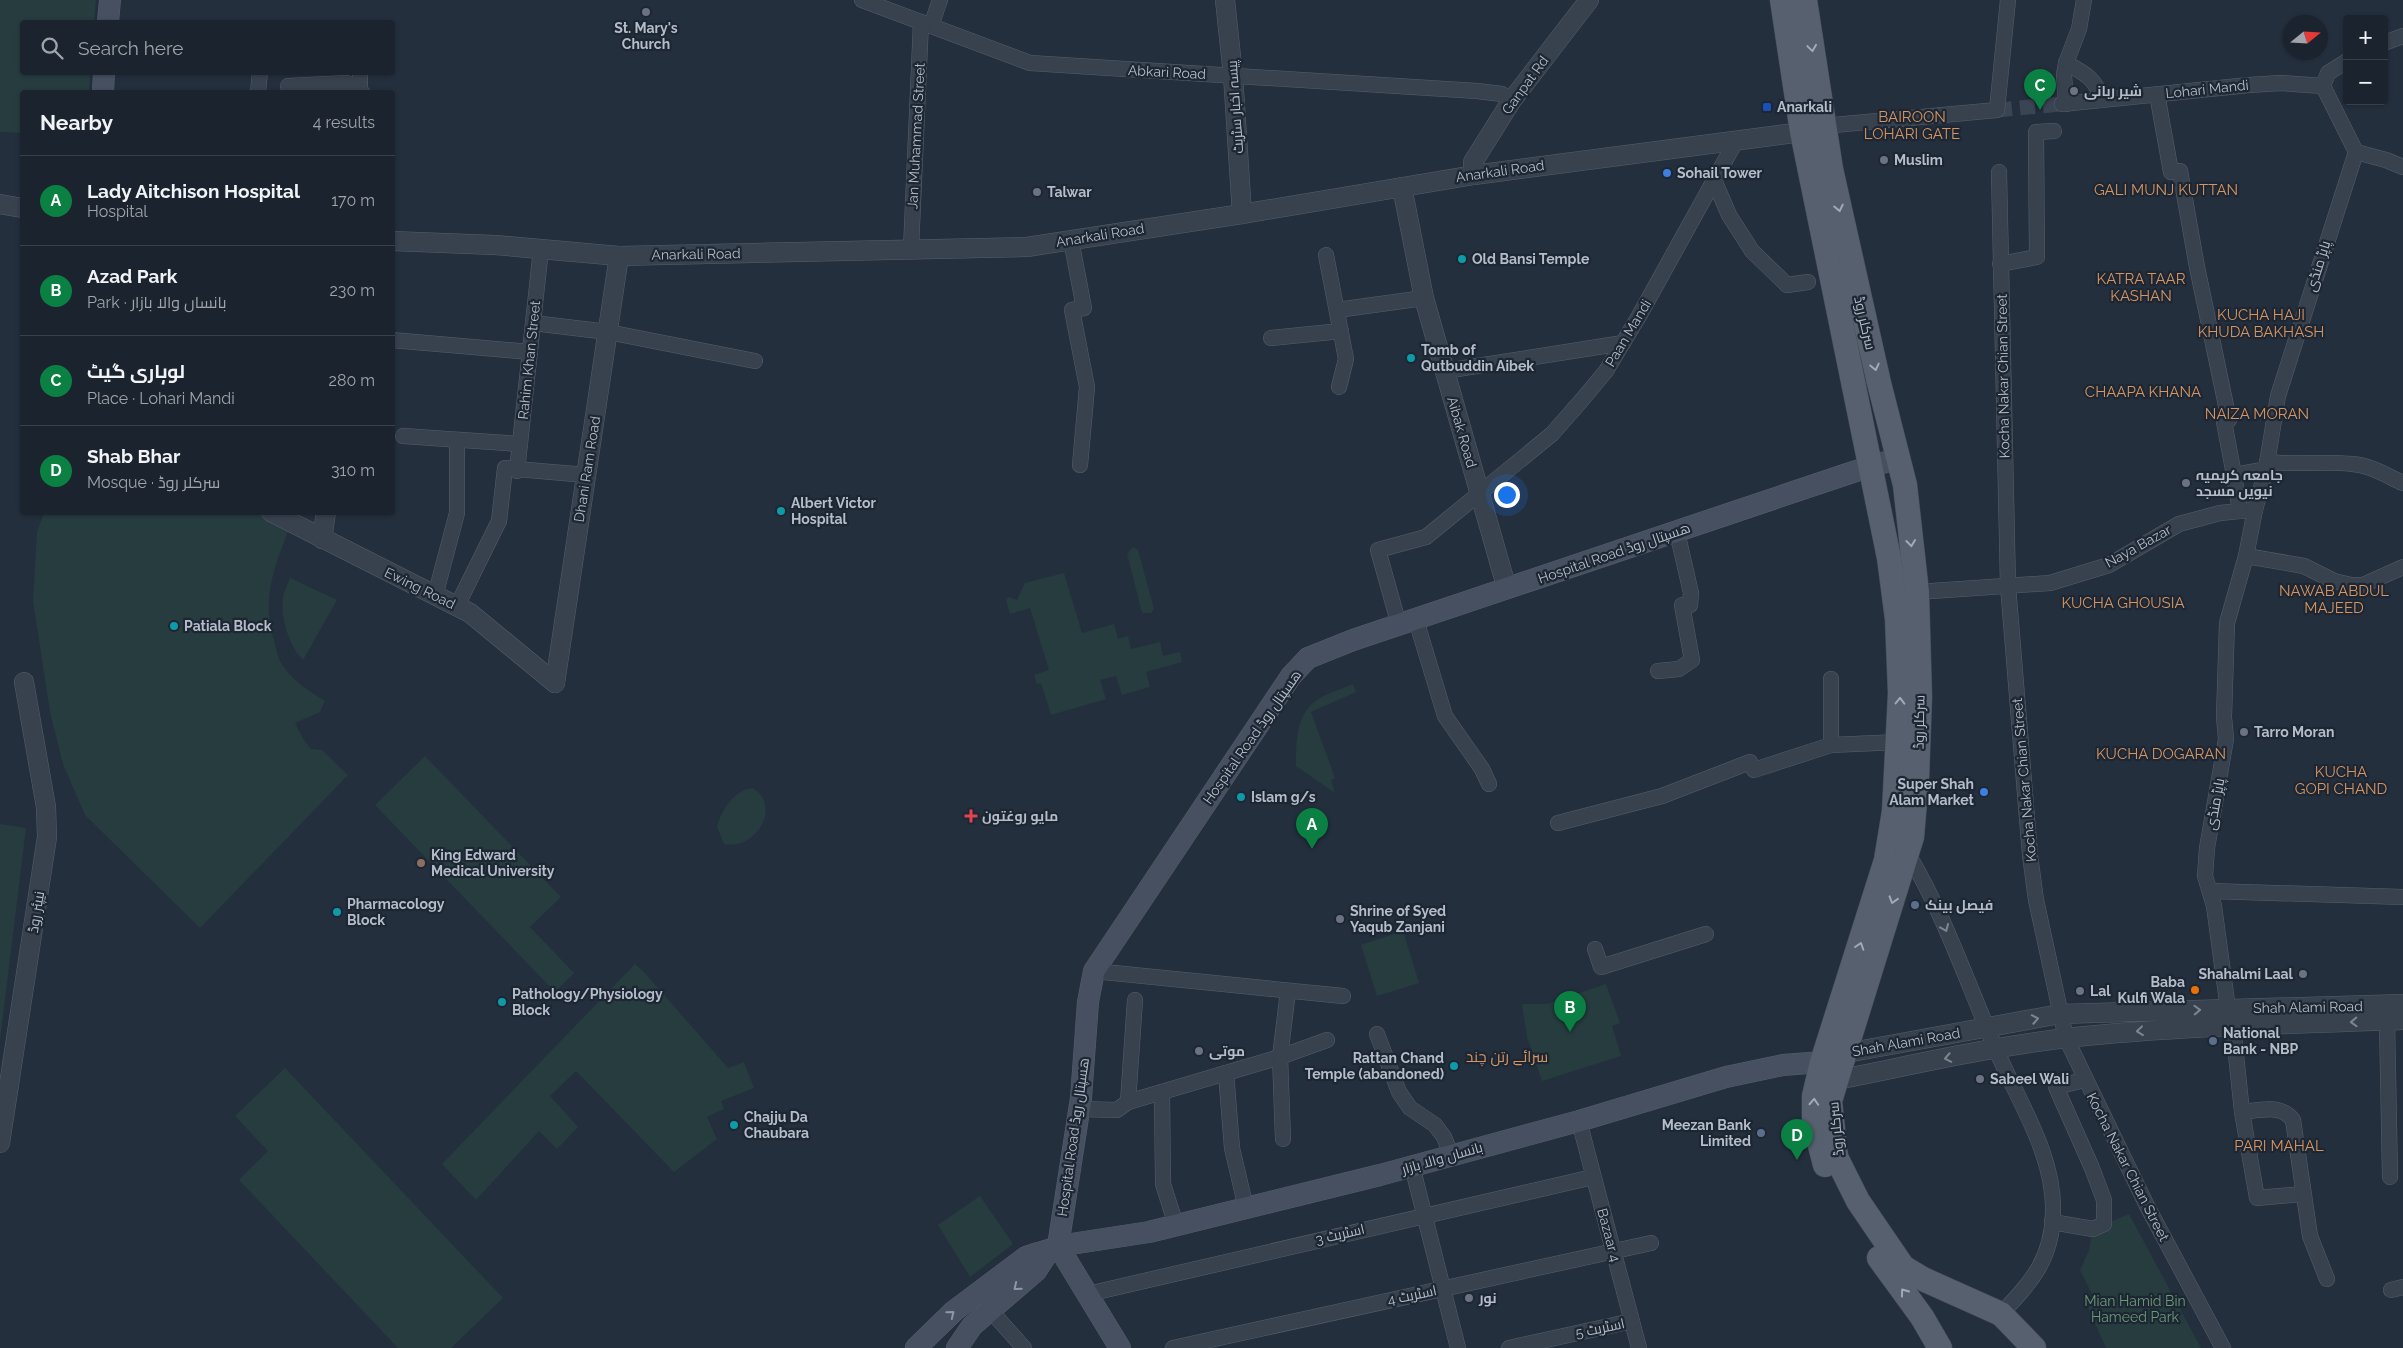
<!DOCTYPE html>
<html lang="en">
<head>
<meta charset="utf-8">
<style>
	:root { --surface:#1b232e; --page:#242b36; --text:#f1f3f6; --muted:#a0a4aa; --line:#39404a; --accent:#0b8043 }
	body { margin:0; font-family:Raleway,Cairo,sans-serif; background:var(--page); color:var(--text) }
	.controls { position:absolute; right:15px; top:15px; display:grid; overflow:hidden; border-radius:5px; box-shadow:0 1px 4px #0004 }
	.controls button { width:45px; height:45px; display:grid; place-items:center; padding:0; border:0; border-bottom:1px solid var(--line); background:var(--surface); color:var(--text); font:25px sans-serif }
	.compass { position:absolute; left:2283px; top:15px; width:45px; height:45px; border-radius:50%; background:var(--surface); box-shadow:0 1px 4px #0004; rotate:72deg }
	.you { position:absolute; left:1506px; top:494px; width:18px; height:18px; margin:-12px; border:4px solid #fff; border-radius:50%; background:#1a73e8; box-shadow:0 0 0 8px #1a73e833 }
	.badge { display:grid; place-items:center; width:32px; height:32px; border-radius:50%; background:var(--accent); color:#fff; font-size:16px; font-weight:700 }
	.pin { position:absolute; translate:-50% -41px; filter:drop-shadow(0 1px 2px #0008) }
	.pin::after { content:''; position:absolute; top:26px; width:18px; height:15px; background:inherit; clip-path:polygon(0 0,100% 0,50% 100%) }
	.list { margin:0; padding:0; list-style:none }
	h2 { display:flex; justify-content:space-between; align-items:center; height:65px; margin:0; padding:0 20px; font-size:21px }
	h2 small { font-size:16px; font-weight:400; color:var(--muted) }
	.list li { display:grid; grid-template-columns:32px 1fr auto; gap:15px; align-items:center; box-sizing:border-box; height:90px; padding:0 20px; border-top:1px solid var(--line) }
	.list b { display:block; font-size:19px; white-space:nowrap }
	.list p { margin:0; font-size:16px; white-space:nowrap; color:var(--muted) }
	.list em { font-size:16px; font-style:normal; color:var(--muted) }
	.icon { flex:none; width:28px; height:28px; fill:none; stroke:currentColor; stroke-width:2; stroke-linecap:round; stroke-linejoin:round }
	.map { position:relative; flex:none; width:2403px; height:1348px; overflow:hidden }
	.search { position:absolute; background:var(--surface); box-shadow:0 1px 4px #0004; left:20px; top:20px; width:375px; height:55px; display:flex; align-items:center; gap:12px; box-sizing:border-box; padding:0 18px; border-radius:5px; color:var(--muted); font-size:19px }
	.panel { position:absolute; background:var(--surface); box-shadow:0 1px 4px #0004; left:20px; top:90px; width:375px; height:425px; border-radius:5px }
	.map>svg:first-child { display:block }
</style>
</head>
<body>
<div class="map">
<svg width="2403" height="1348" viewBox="0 0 2403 1348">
	<rect width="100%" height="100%" fill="#242f3e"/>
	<g fill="#263c3f">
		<path d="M0 0H96L94 22H22V72L90 73 89 92H22V133L0 132Z"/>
		<path d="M44 513H257L289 529C274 568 261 599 274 641 276 648 278 657 281 663 291 680 309 691 325 701L320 712 295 723 303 739 311 749 322 750 348 775 200 928 85 815 63 764 50 712 33 601 37 532Z"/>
		<path d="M1133 547 1138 550 1154 609 1151 613H1143L1141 609 1127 554Z"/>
		<path d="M1064 573 1082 633 1114 624 1118 639 1128 636 1131 649 1160 642 1163 656 1180 652 1182 662 1146 672 1150 687 1122 695 1116 676 1100 680 1106 699 1051 715 1041 683 1037 684 1034 675 1049 670 1030 608 1010 614 1006 600 1009 597 1017 600 1025 583Z"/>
		<path d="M290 578 337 600 303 660C289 646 280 617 283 597 284 591 288 584 290 578Z"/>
		<path d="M1353 684 1356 692 1311 712 1335 778 1331 780 1335 793 1296 766C1296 744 1296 713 1317 700 1327 693 1342 689 1353 684Z"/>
		<path d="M425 756 561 897 530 927 574 973 555 992 375 805Z"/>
		<path d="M753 788C783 808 754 851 724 844L717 827C721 810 734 790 753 788Z"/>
		<path d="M0 824 26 828 0 1040Z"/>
		<path d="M1403 931 1419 983 1377 996 1361 945Z"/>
		<path d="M635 964 644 972 728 1068 744 1062 754 1088 721 1101 724 1109 707 1117 717 1139 674 1172 576 1071 550 1096 578 1127 557 1149 539 1131 476 1200 442 1164Z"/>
		<path d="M1606 984 1620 1023 1612 1026 1621 1056 1542 1081 1527 1037 1522 1004H1547Z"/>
		<path d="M285 1068 503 1298 451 1348H398L239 1180 268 1151 235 1116Z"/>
		<path d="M980 1196 1013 1244 970 1277 938 1225Z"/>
		<path d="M2129 1214 2201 1348H2106L2088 1307 2096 1302 2080 1270 2089 1250 2093 1229Z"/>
	</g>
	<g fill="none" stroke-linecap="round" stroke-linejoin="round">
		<path stroke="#3a4453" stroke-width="15" stroke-dasharray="15 8" stroke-linecap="butt" d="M1997 110 2062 104"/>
		<g stroke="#565f6c" stroke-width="16">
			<g id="minor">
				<path d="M862 0 1030 63 1477 91 1502 94 1512 100"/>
				<path d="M2084 0 2079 29 2066 63C2082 72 2098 79 2101 100"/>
				<path d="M931 26 940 0"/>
				<path d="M2384 43 2403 36"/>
				<path d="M360 72V90"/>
				<path d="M288 86 347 83 362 92"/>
				<path d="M2323 86 2356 152"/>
				<path d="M2323 86 2328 73 2347 61"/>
				<path d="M258 92 260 72"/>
				<path d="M2157 94 2171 172 2180 171 2197 267 2229 420 2224 422 2234 475"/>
				<path d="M2062 104 2249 85 2281 83 2323 86"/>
				<path d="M2066 104 2064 75 2066 63"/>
				<path d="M1823 126 1997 110 2008 0"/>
				<path d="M2356 152 2386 160 2403 167"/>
				<path d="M1999 172 2008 586 2030 855 2036 900 2066 1038 2147 1206 2223 1348"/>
				<path d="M1714 180 1729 215 1752 251 1787 285 1808 282"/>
				<path d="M1071 240 1084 308 1072 310 1087 387 1080 465"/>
				<path d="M911 249 921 22"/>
				<path d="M1326 255 1346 359 1339 387"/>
				<path d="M2000 264 2037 257 2036 132 2054 131"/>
				<path d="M1337 310 1424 298"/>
				<path d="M533 323 608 332 755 361"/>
				<path d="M1271 338 1341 331"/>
				<path d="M392 340 530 352"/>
				<path d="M1445 371 1623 343"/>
				<path d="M403 436 520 444"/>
				<path d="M2267 462C2296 465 2325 461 2352 464 2370 465 2387 476 2403 483"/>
				<path d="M2266 469 2234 475 2240 511 2255 510 2266 469 2278 396 2356 152"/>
				<path d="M517 471 541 249"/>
				<path d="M2255 510 2246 556 2227 623 2224 717 2226 739 2207 848 2205 876 2214 906 2228 1009 2233 1026 2242 1112 2257 1198 2303 1194"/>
				<path d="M2246 556 2304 566 2334 581 2351 585H2363L2403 567"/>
				<path d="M1917 592 2050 583 2109 565 2179 524 2220 513 2240 511"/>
				<path d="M435 596 457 513V440"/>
				<path d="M457 606 499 521 505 468 586 475"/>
				<path d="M1416 620 1445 716 1482 769 1489 784"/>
				<path d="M1399 625 1378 550 1426 537 1552 434 1581 401 1606 371 1639 316 1737 139"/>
				<path d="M1658 671 1679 669 1692 660 1682 605H1690L1691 593 1677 532"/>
				<path d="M1831 679V745"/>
				<path d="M1558 823 1662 796 1750 762 1754 770 1831 745 1899 742"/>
				<path d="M1908 854C1944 914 1967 982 1995 1047 2017 1100 2055 1154 2053 1213 2052 1260 2031 1282 2001 1314"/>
				<path d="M2211 891 2403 897"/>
				<path d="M1595 949 1601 967 1706 934"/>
				<path d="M1094 971 1343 996"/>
				<path d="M2387 1020 2390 1177"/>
				<path d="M1377 1034 1399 1092 1410 1108 1435 1125 1444 1137 1451 1154"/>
				<path d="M1226 1073 1232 1148 1246 1208"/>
				<path d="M1162 1092 1163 1184 1176 1225"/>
				<path d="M1128 1102 1280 1057 1327 1040"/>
				<path d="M1080 1109 1117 1110 1128 1102 1135 1000"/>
				<path d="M2242 1112C2261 1110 2281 1104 2293 1120L2310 1236 2327 1279"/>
				<path d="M1579 1121 1639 1348"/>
				<path d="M1283 1139 1280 1057 1288 991"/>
				<path d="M1412 1166 1458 1348"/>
				<path d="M2052 1222 2093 1229 2104 1224V1200L2092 1168 2056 1087 2084 1080"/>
				<path d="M2391 1290 2403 1287"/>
				<path d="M1088 1294 1593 1177"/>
				<path d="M990 1310 1024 1348"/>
				<path d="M1173 1348 1651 1243"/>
				<path d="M1509 1348 1632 1321"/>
			</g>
		</g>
		<g stroke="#565f6c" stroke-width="20">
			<g id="tertiary">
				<path d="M1225 0 1233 75 1242 214"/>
				<path d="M1474 175 1473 162 1512 100 1589 0"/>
				<path d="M1402 187 1424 298 1507 589"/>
				<path d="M0 204 22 208"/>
				<path d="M392 241 495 245 619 256 1027 247 1242 214 1474 175 1802 132"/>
				<path d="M271 512 470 613 555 683"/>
				<path d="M322 539 326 512"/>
				<path d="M555 683 619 256"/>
				<path d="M2403 1004 2060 1014 1846 1053 1822 1062 1836 1080C1913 1065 1989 1047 2067 1038 2179 1026 2291 1024 2403 1020"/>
				<path d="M0 1143 47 837 46 807 24 682"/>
			</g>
		</g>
		<g stroke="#565f6c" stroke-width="22">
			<g id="secondary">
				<path d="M108 22 110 0"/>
				<path d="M103 92 104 72"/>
				<path d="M916 1348 954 1311 1026 1257C1037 1252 1048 1252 1058 1246L1081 1098 1088 1002 1094 971 1291 676 1308 658 1353 640 1853 472 1899 458"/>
				<path d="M957 1348 972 1326 1036 1271 1049 1251"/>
				<path d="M1120 1348 1058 1246 1149 1232 1380 1175 1579 1121 1726 1077 1783 1065 1822 1062"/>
			</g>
		</g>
		<g stroke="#414a57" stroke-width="25">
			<g id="primary">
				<path d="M1782 0 1802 132 1889 558 1897 619 1900 693 1894 811 1886 860 1822 1062 1814 1096V1122L1825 1165"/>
				<path d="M1805 0 1831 169 1879 383 1905 485 1917 592 1920 697 1917 779 1912 837 1830 1101 1836 1157 1858 1201 1903 1267 1923 1279 2001 1314 2034 1348"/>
				<path d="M1879 1258 1922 1317 1940 1348"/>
			</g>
		</g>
		<use href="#minor" stroke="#38414e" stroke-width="15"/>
		<use href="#tertiary" stroke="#38414e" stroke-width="19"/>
		<use href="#secondary" stroke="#465061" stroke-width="21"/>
		<use href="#primary" stroke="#56606e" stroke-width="24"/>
	</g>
	<defs><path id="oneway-chevron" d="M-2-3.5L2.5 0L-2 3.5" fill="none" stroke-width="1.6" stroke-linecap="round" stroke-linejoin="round" transform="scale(1.25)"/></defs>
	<g stroke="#a1aab7">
		<use href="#oneway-chevron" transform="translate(1812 48) rotate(82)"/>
		<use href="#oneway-chevron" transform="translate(1839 208) rotate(78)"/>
		<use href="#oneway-chevron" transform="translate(1875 367) rotate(77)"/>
		<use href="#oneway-chevron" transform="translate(1911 543) rotate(84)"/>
		<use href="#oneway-chevron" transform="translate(1900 701) rotate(-89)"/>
		<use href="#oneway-chevron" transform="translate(1893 900) rotate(107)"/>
		<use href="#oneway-chevron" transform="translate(1860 946) rotate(-72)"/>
		<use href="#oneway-chevron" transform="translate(1814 1102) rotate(-87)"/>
		<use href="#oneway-chevron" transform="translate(1904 1292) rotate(-126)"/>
	</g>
	<g stroke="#7c8592">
		<use href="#oneway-chevron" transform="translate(1945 928) rotate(67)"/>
		<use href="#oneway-chevron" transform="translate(2197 1010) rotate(-2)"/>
		<use href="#oneway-chevron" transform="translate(2035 1019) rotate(-11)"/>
		<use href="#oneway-chevron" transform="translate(2354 1022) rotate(178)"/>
		<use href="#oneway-chevron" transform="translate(2140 1031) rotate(174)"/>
		<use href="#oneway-chevron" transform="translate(1948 1058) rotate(169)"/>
	</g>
	<g stroke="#8e96a5">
		<use href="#oneway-chevron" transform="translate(1017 1287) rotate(140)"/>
		<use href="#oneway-chevron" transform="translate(951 1314) rotate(-39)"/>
	</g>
	<g fill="#6b7280" stroke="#1d2633" stroke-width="2">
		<circle cx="646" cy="12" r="5"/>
		<circle cx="2074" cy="91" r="5"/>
		<circle cx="1884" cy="160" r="5"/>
		<circle cx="1037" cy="192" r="5"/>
		<circle cx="2186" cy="483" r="5"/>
		<circle cx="2244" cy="732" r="5"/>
		<circle cx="1340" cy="919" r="5"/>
		<circle cx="2303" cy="974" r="5"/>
		<circle cx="2080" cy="991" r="5"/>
		<circle cx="1199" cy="1051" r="5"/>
		<circle cx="1980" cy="1079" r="5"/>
		<circle cx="1469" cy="1298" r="5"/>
	</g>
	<rect fill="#1a4fb4" stroke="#1d2633" stroke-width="2" x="1762" y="102" width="10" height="10" rx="2.5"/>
	<g fill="#3f7fe0" stroke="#1d2633" stroke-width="2">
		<circle cx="1667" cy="173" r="5"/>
		<circle cx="1984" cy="792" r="5"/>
	</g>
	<g fill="#0f9aa8" stroke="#1d2633" stroke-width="2">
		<circle cx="1462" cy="259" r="5"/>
		<circle cx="1411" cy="358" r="5"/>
		<circle cx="781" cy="511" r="5"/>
		<circle cx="174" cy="626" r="5"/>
		<circle cx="1241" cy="797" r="5"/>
		<circle cx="337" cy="912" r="5"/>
		<circle cx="502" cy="1002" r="5"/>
		<circle cx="1454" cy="1066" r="5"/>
		<circle cx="734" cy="1125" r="5"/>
	</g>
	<path fill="#e0444e" stroke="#1d2633" stroke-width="2" d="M968.5 808.5h5v5h5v5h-5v5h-5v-5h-5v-5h5z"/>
	<circle fill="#8d6e63" stroke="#1d2633" stroke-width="2" cx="421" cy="863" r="5"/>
	<g fill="#5c6f8a" stroke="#1d2633" stroke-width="2">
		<circle cx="1915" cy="905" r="5"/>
		<circle cx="2213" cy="1041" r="5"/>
		<circle cx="1761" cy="1133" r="5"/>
	</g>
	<circle fill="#e8710a" stroke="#1d2633" stroke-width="2" cx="2195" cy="990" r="5"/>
	<g text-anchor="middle" stroke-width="4.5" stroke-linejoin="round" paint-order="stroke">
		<g font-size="14" font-weight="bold" fill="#b4bcc9" stroke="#1d2633" text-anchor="start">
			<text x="646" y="33" text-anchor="middle">St. Mary's<tspan x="646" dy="16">Church</tspan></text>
			<text x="2084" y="96">شیر ربانی</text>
			<text x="1777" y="112">Anarkali</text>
			<text x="1894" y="165">Muslim</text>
			<text x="1677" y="178">Sohail Tower</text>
			<text x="1047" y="197">Talwar</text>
			<text x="1472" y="264">Old Bansi Temple</text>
			<text x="1421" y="355">Tomb of<tspan x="1421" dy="16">Qutbuddin Aibek</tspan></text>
			<text x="2196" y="480">جامعہ کریمیہ<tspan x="2196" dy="16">نیویں مسجد</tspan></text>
			<text x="791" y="508">Albert Victor<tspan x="791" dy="16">Hospital</tspan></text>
			<text x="184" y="631">Patiala Block</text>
			<text x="2254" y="737">Tarro Moran</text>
			<text x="1974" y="789" text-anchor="end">Super Shah<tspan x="1974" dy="16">Alam Market</tspan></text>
			<text x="1251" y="802">Islam g/s</text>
			<text x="982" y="821">مایو روغتون</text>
			<text x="431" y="860">King Edward<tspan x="431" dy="16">Medical University</tspan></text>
			<text x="347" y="909">Pharmacology<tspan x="347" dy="16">Block</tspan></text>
			<text x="1925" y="910">فیصل بینک</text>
			<text x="1350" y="916">Shrine of Syed<tspan x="1350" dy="16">Yaqub Zanjani</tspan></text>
			<text x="2293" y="979" text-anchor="end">Shahalmi Laal</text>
			<text x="2185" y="987" text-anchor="end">Baba<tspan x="2185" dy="16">Kulfi Wala</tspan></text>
			<text x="2090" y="996">Lal</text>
			<text x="512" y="999">Pathology/Physiology<tspan x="512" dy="16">Block</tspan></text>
			<text x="2223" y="1038">National<tspan x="2223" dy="16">Bank - NBP</tspan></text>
			<text x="1209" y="1056">موتی</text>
			<text x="1444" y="1063" text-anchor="end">Rattan Chand<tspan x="1444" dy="16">Temple (abandoned)</tspan></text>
			<text x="1990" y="1084">Sabeel Wali</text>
			<text x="744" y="1122">Chajju Da<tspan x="744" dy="16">Chaubara</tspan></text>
			<text x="1751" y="1130" text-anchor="end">Meezan Bank<tspan x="1751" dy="16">Limited</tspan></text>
			<text x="1479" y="1303">نور</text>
		</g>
		<g font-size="14" fill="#b4bcc9" stroke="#1d2633">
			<text transform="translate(1167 72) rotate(3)" y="5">Abkari Road</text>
			<text transform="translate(1525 85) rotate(-54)" y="5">Ganpat Rd</text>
			<text transform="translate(2207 89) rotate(-6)" y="5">Lohari Mandi</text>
			<text transform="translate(1235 107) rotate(-94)" y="5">پیسہ اخبار سٹریٹ</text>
			<text transform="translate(916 136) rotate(-87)" y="5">Jan Muhammad Street</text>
			<text transform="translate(1500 171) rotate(-8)" y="5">Anarkali Road</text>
			<text transform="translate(1100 235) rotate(-9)" y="5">Anarkali Road</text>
			<text transform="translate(696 254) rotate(-1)" y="5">Anarkali Road</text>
			<text transform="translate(2318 266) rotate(-73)" y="5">پاپڑ منڈی</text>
			<text transform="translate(1865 323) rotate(77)" y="5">سرکلر روڈ</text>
			<text transform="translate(1628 333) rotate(-59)" y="5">Paan Mandi</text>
			<text transform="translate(529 360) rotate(-84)" y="5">Rahim Khan Street</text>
			<text transform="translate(2003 376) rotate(-91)" y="5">Kocha Nakar Chian Street</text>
			<text transform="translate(1462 432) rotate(74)" y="5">Aibak Road</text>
			<text transform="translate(587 469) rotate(-81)" y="5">Dhani Ram Road</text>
			<text transform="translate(2138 546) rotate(-29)" y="5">Naya Bazar</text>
			<text transform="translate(1614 553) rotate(-19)" y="5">Hospital Road ھسپتال روڈ</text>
			<text transform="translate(420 588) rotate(26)" y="5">Ewing Road</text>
			<text transform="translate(1919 722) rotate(-89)" y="5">سرکلر روڈ</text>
			<text transform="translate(1252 737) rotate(-55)" y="5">Hospital Road ھسپتال روڈ</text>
			<text transform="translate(2024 780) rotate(-95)" y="5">Kocha Nakar Chian Street</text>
			<text transform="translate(2215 804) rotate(-80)" y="5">پاپڑ منڈی</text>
			<text transform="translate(36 912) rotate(-81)" y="5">نیپئر روڈ</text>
			<text transform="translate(2308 1007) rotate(-1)" y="5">Shah Alami Road</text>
			<text transform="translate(1906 1042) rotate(-10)" y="5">Shah Alami Road</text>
			<text transform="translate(1836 1129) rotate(-96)" y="5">سرکلر روڈ</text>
			<text transform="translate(1073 1137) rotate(-82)" y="5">Hospital Road ھسپتال روڈ</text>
			<text transform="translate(1442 1158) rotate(-16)" y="5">بانساں والا بازار</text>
			<text transform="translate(2128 1167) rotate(63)" y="5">Kocha Nakar Chian Street</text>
			<text transform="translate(1340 1234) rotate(-13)" y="5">اسٹریٹ 3</text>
			<text transform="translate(1609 1235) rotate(75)" y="5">Bazaar 4</text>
			<text transform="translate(1412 1295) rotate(-12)" y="5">اسٹریٹ 4</text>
			<text transform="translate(1600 1328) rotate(-12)" y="5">اسٹریٹ 5</text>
		</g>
		<g font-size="14" fill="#6b9a76" stroke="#1d2633">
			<text x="2135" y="1306">Mian Hamid Bin<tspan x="2135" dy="16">Hameed Park</tspan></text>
		</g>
		<g font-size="15" fill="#d59563" stroke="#1d2633">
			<text x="1912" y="122">BAIROON<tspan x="1912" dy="17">LOHARI GATE</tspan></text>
			<text x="2166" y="195">GALI MUNJ KUTTAN</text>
			<text x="2141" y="284">KATRA TAAR<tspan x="2141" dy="17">KASHAN</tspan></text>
			<text x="2261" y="320">KUCHA HAJI<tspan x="2261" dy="17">KHUDA BAKHASH</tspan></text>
			<text x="2143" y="397">CHAAPA KHANA</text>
			<text x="2257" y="419">NAIZA MORAN</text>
			<text x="2334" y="596">NAWAB ABDUL<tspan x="2334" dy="17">MAJEED</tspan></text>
			<text x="2123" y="608">KUCHA GHOUSIA</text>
			<text x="2161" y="759">KUCHA DOGARAN</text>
			<text x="2341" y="777">KUCHA<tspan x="2341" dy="17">GOPI CHAND</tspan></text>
			<text x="1507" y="1062">سرائے رتن چند</text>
			<text x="2279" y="1151">PARI MAHAL</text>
		</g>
	</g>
</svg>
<div class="controls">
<button>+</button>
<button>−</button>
</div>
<svg class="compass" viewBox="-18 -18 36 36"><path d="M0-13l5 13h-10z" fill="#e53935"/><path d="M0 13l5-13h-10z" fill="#a0a4aa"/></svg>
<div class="you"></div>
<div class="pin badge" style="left:1312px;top:849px">A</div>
<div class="pin badge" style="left:1570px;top:1032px">B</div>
<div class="pin badge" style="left:2040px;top:110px">C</div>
<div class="pin badge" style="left:1797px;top:1160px">D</div>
<div class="search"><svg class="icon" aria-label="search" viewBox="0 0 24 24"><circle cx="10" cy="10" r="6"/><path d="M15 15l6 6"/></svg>Search here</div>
<section class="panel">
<h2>Nearby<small>4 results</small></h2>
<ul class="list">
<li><span class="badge">A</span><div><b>Lady Aitchison Hospital</b><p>Hospital</p></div><em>170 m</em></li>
<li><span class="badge">B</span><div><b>Azad Park</b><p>Park · بانساں والا بازار</p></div><em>230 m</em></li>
<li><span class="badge">C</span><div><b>لوہاری گیٹ</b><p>Place · Lohari Mandi</p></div><em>280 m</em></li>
<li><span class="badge">D</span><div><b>Shab Bhar</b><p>Mosque · سرکلر روڈ</p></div><em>310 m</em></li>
</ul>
</section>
</div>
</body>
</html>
